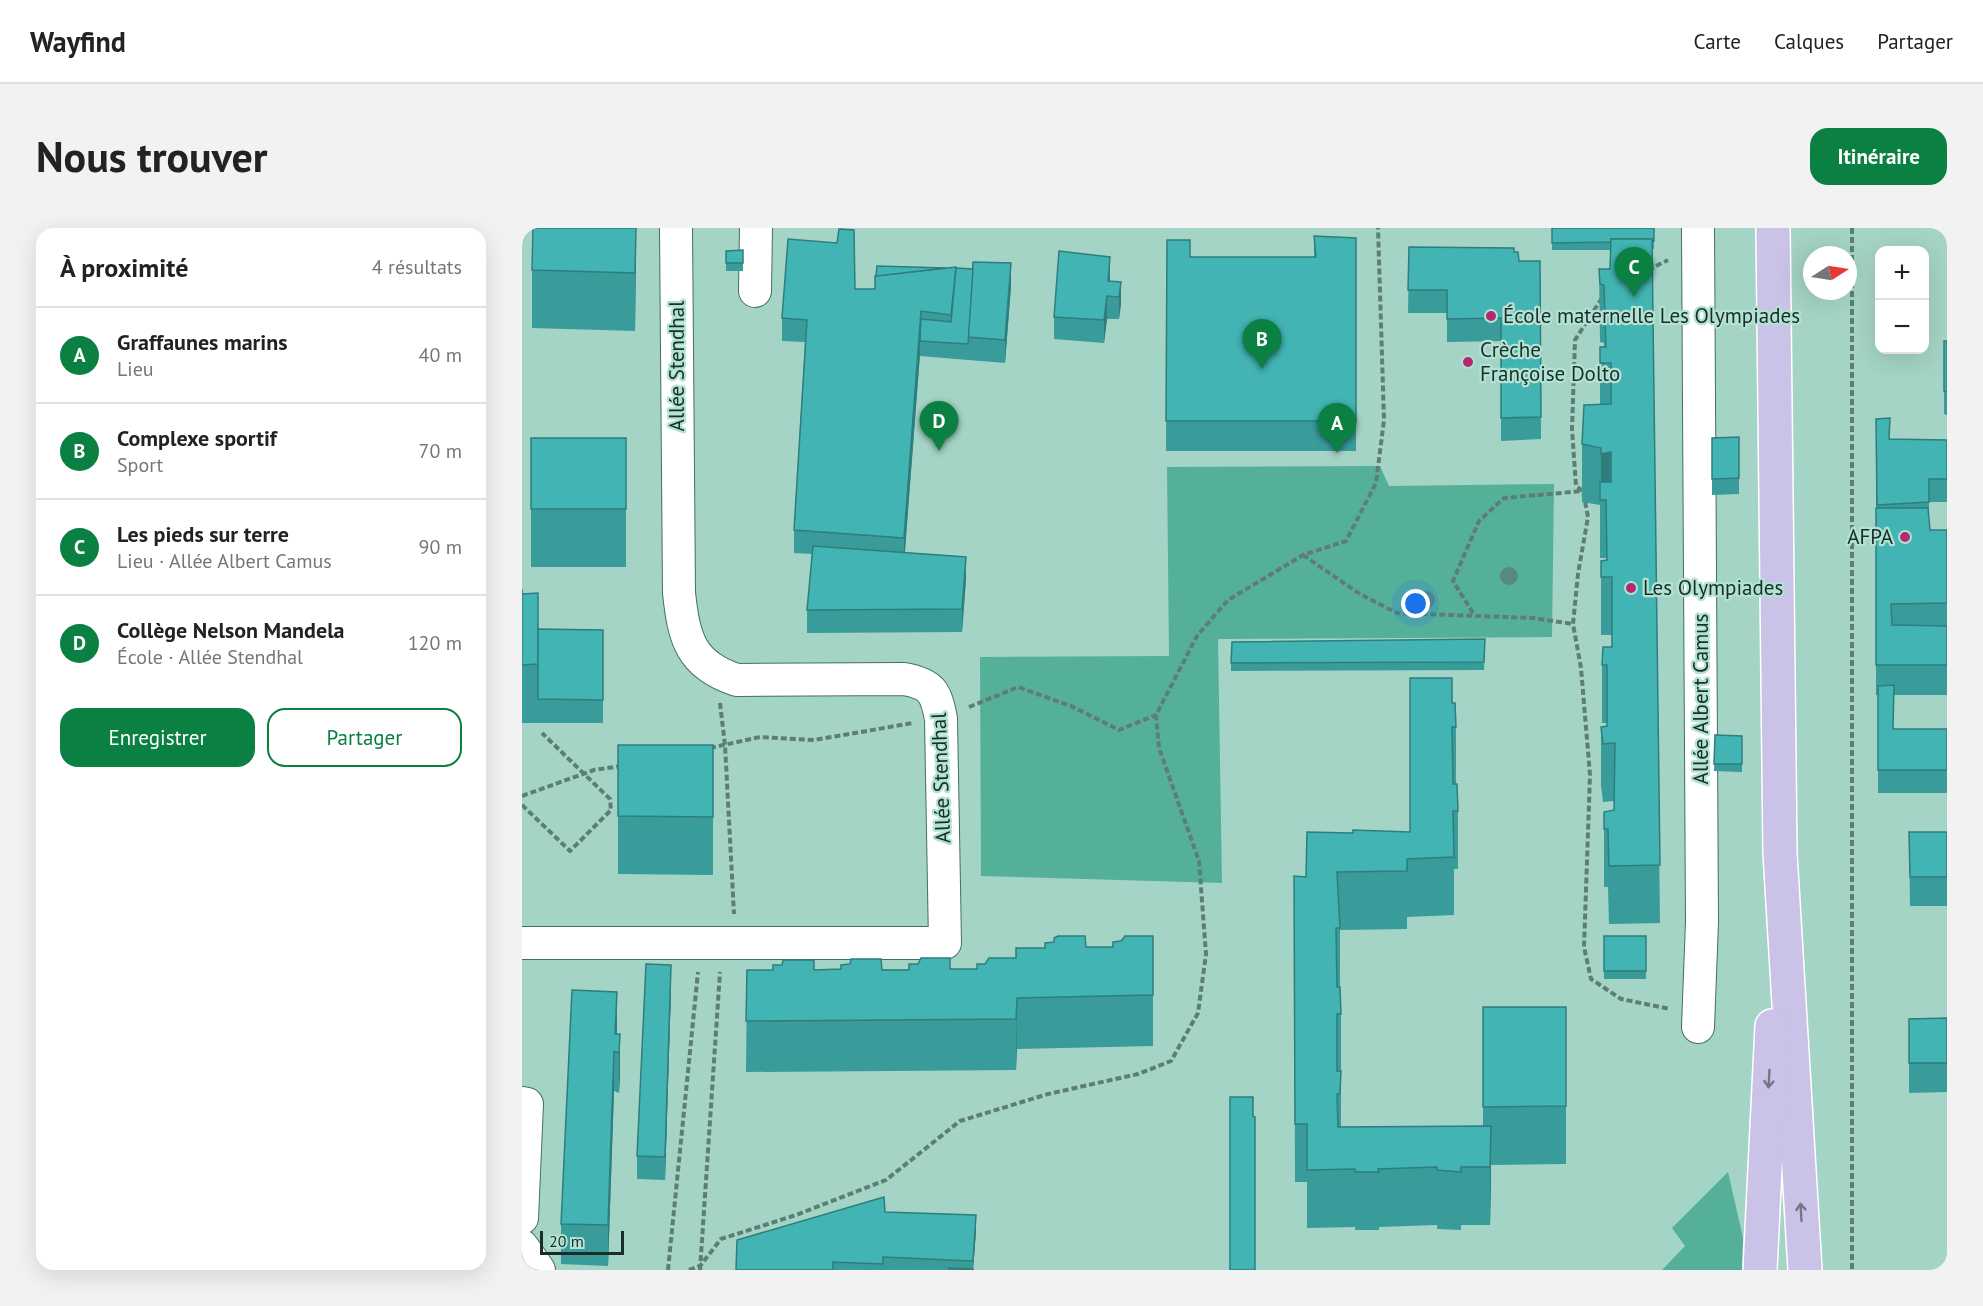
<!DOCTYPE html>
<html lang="fr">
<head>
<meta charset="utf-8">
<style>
	:root { --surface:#fff; --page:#f2f2f2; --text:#222; --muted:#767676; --line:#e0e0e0; --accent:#0b8043 }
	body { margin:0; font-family:"PT Sans",sans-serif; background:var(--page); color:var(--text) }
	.controls { position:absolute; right:18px; top:18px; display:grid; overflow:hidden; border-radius:12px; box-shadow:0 6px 24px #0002 }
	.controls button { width:54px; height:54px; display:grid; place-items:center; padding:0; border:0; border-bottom:2px solid var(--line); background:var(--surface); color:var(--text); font:30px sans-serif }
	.compass { position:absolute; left:1281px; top:18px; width:54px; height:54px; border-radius:50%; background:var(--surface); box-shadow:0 6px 24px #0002; rotate:78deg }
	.scale { position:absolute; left:18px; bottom:15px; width:84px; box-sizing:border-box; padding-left:6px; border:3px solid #1a2d28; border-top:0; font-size:16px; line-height:21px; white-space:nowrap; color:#1a2d28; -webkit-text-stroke:4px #b1e2d3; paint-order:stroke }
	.you { position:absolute; left:894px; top:376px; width:21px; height:21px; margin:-15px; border:4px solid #fff; border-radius:50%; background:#1a73e8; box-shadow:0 0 0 9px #1a73e833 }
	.badge { display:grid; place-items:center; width:39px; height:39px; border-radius:50%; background:var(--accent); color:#fff; font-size:20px; font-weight:700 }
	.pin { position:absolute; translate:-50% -50px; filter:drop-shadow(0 2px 3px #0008) }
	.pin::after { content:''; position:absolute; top:32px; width:21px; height:18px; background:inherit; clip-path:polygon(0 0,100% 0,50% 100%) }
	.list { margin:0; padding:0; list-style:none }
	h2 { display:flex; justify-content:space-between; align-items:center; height:78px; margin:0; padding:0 24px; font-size:26px }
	h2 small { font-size:20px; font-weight:400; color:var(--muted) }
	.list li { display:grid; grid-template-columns:39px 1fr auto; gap:18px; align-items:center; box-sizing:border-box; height:96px; padding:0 24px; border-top:2px solid var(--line) }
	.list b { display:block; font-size:22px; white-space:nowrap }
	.list p { margin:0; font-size:20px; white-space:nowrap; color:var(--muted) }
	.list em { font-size:20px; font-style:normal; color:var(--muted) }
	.actions { display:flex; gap:12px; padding:18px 24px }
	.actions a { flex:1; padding:14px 0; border:2px solid var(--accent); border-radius:18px; text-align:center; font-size:21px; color:var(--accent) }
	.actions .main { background:var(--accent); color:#fff }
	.map { position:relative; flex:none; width:1425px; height:1042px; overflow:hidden; border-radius:18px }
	header { display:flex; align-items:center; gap:36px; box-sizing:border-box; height:84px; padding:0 30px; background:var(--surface); border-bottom:2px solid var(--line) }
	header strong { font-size:28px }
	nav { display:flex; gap:33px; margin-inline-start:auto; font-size:21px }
	.intro { display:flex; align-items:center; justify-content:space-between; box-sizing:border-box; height:144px; padding:0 36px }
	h1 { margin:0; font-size:42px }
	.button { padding:15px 27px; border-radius:18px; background:var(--accent); color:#fff; font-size:21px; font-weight:700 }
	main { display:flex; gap:36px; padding:0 36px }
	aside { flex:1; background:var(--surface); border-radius:18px; box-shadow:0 6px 24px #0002 }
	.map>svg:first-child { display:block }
</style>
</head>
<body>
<header>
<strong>Wayfind</strong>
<nav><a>Carte</a><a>Calques</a><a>Partager</a></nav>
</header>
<div class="intro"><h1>Nous trouver</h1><a class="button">Itinéraire</a></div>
<main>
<aside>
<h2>À proximité<small>4 résultats</small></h2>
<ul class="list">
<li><span class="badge">A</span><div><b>Graffaunes marins</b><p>Lieu</p></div><em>40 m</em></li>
<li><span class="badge">B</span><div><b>Complexe sportif</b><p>Sport</p></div><em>70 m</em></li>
<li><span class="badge">C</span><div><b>Les pieds sur terre</b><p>Lieu · Allée Albert Camus</p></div><em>90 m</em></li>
<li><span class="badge">D</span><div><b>Collège Nelson Mandela</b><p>École · Allée Stendhal</p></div><em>120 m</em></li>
</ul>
<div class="actions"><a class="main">Enregistrer</a><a>Partager</a></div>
</aside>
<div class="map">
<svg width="1425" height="1042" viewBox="0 0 1425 1042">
	<rect width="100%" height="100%" fill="#a4d4c6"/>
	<g fill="#55b099">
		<path d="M858 238 867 258 1032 256 1030 409 696 411 700 655 459 648 458 429 647 428 645 239Z"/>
		<path d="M1206 944 1221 1010 1220 1042H1140L1163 1018 1150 1000Z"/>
	</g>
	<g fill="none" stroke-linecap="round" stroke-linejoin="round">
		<g stroke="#437064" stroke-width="34">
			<g id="minor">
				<path d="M233 63 234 0"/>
				<path d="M0 715H423L419 491C414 464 410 456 382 451L215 452C168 437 162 410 157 365L154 0"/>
				<path d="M1176 799 1180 694 1176 0"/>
				<path d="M0 875 5 876 0 990"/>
				<path d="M0 1018 17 1042"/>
			</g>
		</g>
		<g stroke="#fff" stroke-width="36">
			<g id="major">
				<path d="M1251 0 1258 625 1283 1042"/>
				<path d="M1238 1042 1250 798"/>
			</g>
		</g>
		<g stroke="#5d7e74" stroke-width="4" stroke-dasharray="6 3" stroke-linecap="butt">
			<path d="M1330 0V1042"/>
			<path d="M1126 42 1146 32"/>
			<path d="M1080 70 1053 112 1050 201 1054 258 1061 263 1066 289 1056 346 1051 396 1059 440 1068 547 1062 719 1069 751 1099 771 1148 781"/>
			<path d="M781 327 838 366 875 385 1011 390 1051 396"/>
			<path d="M951 385 931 353 957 293 982 270 1061 263"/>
			<path d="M198 475 203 517 212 686"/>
			<path d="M447 479 496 459 549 478 597 502 634 487"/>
			<path d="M188 520 238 509 292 512 391 495"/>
			<path d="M0 568 72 542 99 538"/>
			<path d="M0 577 48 623 89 582 88 571 20 505"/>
			<path d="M146 1042 176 744"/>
			<path d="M167 1042 178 1038 199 1011 274 987 364 952 438 893 526 866 616 846 649 833 676 785 684 726 677 633 637 520 634 487 675 408 706 372 781 327 824 313 854 255 862 192 856 0"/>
			<path d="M178 1042 198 744"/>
		</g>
		<use href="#minor" stroke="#fff" stroke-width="32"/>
		<use href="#major" stroke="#cbc2e8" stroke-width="33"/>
	</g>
	<g fill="#558a7d">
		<circle cx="987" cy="348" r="9"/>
		<circle cx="904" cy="372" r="9"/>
	</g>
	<g fill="#399b9a">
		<path d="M114 0 113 103 10 100V42Z"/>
		<path d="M1030 0H1132V21H1130L1138 695 1087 696 1086 659H1082V584L1092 582V573L1081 574 1079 557V499L1085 498V495H1080V437L1090 419V407H1079V333L1084 332V330H1078V277L1060 274V216L1078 176V119H1082V115L1078 114 1077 41H1088L1089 22H1030Z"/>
		<path d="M792 8 834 10V223H644L645 12 668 29H792Z"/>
		<path d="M887 19 992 24 997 33H1018L1019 211 979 213V113L925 114V85H886Z"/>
		<path d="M221 22V43H204V23Z"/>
		<path d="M434 40 489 58 483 135 398 128V126L383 324 444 351 440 404 285 405V382L290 326 272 325V302L283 114 260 113V90L333 61H353Z"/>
		<path d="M588 53 599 54 597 91H585L582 115 532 111V89Z"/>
		<path d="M1422 113H1425V187L1422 186Z"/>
		<path d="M1354 191 1368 211 1425 212V274H1407V294L1408 302H1425V467H1372L1371 501H1425V565H1356V467H1354Z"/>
		<path d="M1217 209V266L1190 267V210Z"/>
		<rect x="9" y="210" width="95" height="129"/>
		<path d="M0 361 1 366 16 401 81 402V495H0Z"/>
		<path d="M963 411 962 442 709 443V435Z"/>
		<path d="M930 475 934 499V556L936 583V641H932V687L885 689V701L818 702V758L815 759 819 786V899L961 898V779H1044V936L969 937 968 997H939V1002L915 1001V997L857 999V1002H833V999L785 1000V954H773L772 648 784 649 888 604Z"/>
		<path d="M1193 507 1220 508V544L1192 543Z"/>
		<path d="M96 517H191V647L96 646Z"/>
		<path d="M1387 604H1425V678H1388Z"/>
		<path d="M631 708V818L495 821 494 842 224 844 225 742H251L260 737 292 742 455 741 463 736 494 730 523 720V715L564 719H591L599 713Z"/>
		<rect x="1082" y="708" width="42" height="43"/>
		<path d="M149 760 143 952 115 951V928Z"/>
		<path d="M1425 790V864L1387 865V791Z"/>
		<path d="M95 806H98V847L97 865 92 863 86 1038 39 1036V996Z"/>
		<path d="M363 984 454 1003 451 1042H214Z"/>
	</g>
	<g fill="#2e7e7d">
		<path d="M114 0V30L113 103V45Z"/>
		<path d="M588 29V52L586 68V53Z"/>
		<path d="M489 35V58L483 135V112Z"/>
		<path d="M599 54V77L597 91V69Z"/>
		<path d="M585 68V91L582 115V92Z"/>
		<path d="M399 83V106L398 113V126L382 333V310Z"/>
		<path d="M1089 224V282L1084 272H1079V226Z"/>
		<path d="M444 329V351L440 404V381Z"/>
		<path d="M149 737V760L143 952V929Z"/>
		<path d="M95 764V805L94 824 93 823Z"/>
		<path d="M495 770V821L494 842Z"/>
		<path d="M98 806V847L97 865V825Z"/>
		<path d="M92 823V863L86 1038V997Z"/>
		<path d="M969 898V956L968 997V939Z"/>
		<path d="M454 987V1003L451 1042V1033Z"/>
	</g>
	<g fill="#42b4b3" stroke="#2e7e7d" stroke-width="1.5">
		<path d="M11 0H114L113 45 10 42Z"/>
		<path d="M1030 0H1132V13H1130V11H1089V14L1030 15Z"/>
		<path d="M317 1 332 2 333 61H353V48L434 39 429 87 399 83 382 310 272 302 285 92 260 90 266 11 315 15Z"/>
		<path d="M792 8 834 10V193H644L645 12H668V29H794Z"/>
		<path d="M1089 11H1130L1138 637 1087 638 1086 601H1082V584L1092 582 1093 515 1081 516 1079 499 1085 498V437H1080L1081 419H1090V349H1079V333L1085 332 1084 272H1078V254H1089V224L1079 226V220L1060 216 1062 177 1089 176V135H1078V119H1084L1082 57 1078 56 1077 41H1088Z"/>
		<path d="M887 19 992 20V24H996L997 33H1018L1019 189 979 190V90L925 91V62H886Z"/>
		<path d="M221 22V35H204V23Z"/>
		<path d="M537 23 588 29 586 53 599 54 597 69 585 68 582 92 532 89Z"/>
		<path d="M451 34 489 35 483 112 446 109Z"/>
		<path d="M355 38 424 40 354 48Z"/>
		<path d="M434 40 451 41 446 116 398 113 399 91 429 94Z"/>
		<path d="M1422 113H1425V164L1422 163Z"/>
		<path d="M1368 190 1367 211 1425 212V251H1407V274L1355 277 1354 191Z"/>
		<path d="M1217 209V250L1190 251V210Z"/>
		<rect x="9" y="210" width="95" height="71"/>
		<path d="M1354 280H1406L1408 302H1425V375L1369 376 1370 397 1425 398V437H1354Z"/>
		<path d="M291 318 444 329 440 381 285 382Z"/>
		<path d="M0 361V366L16 365V436L0 437Z"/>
		<path d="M16 401 81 402V472L16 471Z"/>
		<path d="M963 411 962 434 709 435 710 414Z"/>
		<path d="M888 450H930V475H933L934 499H930L931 556H935L936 583H931L932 629 885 631V643L815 644 818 700H814L815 759H818L819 786H815V843H819L818 866H815L816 899 969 898 968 939H939V944L915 942V939L856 941 857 944H833V941L785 942V896H773L772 648 784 649 785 604 831 605V602L888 604Z"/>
		<path d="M1372 457 1371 501H1425V542H1356V458Z"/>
		<path d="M1193 507 1220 508V536H1192Z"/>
		<path d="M96 517H191V589L96 588Z"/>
		<path d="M1387 604H1425V649H1388Z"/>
		<path d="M536 708H563L564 719H591V714L599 713 603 708H631V767L495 770 494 791 224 793 225 742H251V737H260L261 732H292V742L319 741V737L328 736 329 731H359L360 742H387V736H396L399 730H428V741H455V736H463L467 730H494V720H523V715L532 714V710Z"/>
		<rect x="1082" y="708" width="42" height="35"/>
		<path d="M124 736 149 737 143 929 115 928Z"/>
		<path d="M50 762 95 764 93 806H98L97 825 92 823 86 997 39 996Z"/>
		<path d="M961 779H1044V878L961 879Z"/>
		<path d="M1425 790V835H1387V791Z"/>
		<path d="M708 869H731V888L733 889V1042H708Z"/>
		<path d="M362 969 363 984 454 987 451 1033 361 1029V1036L311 1034V1042H214L215 1012Z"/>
		<path d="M427 1040 451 1041V1042H427Z"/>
	</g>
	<defs><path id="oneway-shaft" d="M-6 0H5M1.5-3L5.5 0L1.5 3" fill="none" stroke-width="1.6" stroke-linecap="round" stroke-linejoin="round" transform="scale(1.5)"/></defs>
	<g stroke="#727888">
		<use href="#oneway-shaft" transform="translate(1247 851) rotate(93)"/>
		<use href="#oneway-shaft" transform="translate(1279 984) rotate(-93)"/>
	</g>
	<g fill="#b22b6f" stroke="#b1e2d3" stroke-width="2">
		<circle cx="969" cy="88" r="6"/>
		<circle cx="946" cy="134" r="6"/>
		<circle cx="1383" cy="309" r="6"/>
		<circle cx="1109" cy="360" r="6"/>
	</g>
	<g text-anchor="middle" stroke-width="4.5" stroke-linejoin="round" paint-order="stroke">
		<g font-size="21" fill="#1a2d28" stroke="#b1e2d3" text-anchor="start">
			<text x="981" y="95">École maternelle Les Olympiades</text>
			<text x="958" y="129">Crèche<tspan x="958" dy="24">Françoise Dolto</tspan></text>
			<text x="1371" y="316" text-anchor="end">AFPA</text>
			<text x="1121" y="367">Les Olympiades</text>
		</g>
		<g font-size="21" fill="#1a2d28" stroke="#b1e2d3">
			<text transform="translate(155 138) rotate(-90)" y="7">Allée Stendhal</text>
			<text transform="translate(1179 471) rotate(-90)" y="7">Allée Albert Camus</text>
			<text transform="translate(419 550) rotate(-92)" y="7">Allée Stendhal</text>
		</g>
	</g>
</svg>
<div class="controls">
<button>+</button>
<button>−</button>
</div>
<svg class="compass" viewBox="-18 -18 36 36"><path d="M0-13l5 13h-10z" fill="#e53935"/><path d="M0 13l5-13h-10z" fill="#767676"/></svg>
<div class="scale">20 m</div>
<div class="you"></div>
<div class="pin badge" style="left:815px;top:225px">A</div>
<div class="pin badge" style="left:740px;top:141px">B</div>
<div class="pin badge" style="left:1112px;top:69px">C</div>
<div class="pin badge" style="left:417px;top:223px">D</div>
</div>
</main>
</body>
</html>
